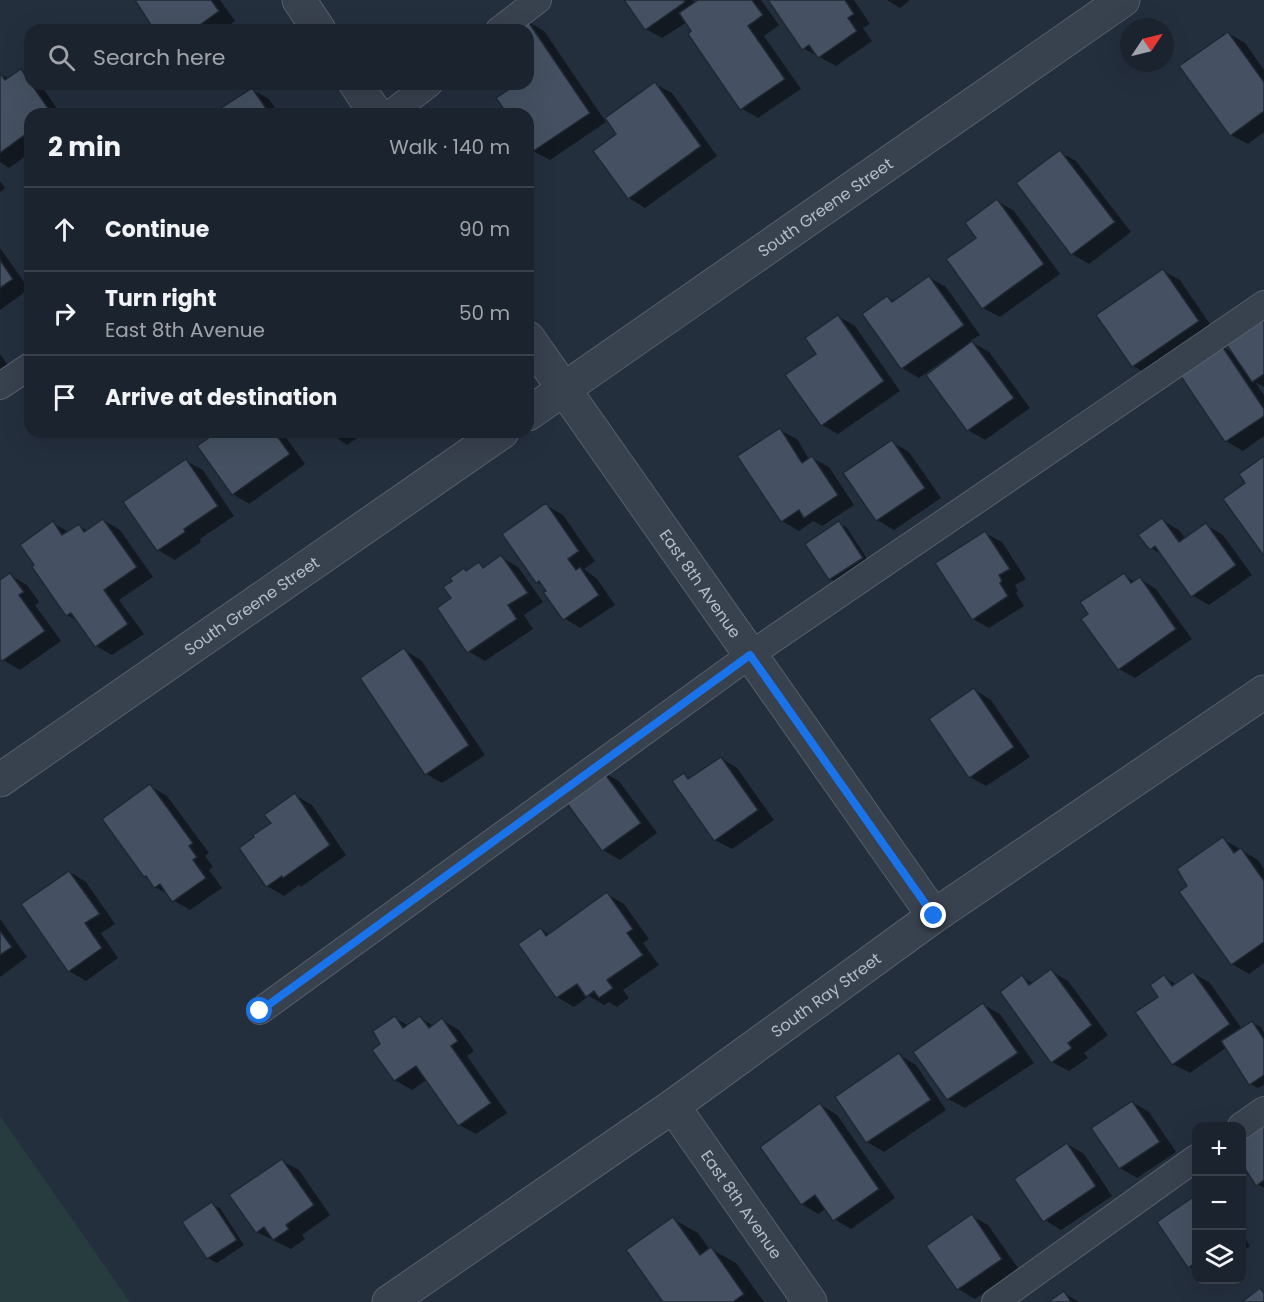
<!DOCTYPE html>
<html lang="en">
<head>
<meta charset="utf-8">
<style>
	:root { --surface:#1b232e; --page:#242b36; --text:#f1f3f6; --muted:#a0a4aa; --line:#39404a }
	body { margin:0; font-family:Poppins,sans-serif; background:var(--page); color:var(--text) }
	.controls { position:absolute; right:18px; bottom:18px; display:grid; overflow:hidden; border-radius:12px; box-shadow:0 6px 24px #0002 }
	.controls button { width:54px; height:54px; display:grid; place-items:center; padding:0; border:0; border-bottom:2px solid var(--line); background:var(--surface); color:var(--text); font:30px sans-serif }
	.compass { position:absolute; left:1120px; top:18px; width:54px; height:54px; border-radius:50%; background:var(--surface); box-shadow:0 6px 24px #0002; rotate:55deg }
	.stop { position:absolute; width:18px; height:18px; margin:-14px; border:4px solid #1a73e8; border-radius:50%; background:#fff }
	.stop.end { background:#1a73e8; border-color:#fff; box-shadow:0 2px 6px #0008 }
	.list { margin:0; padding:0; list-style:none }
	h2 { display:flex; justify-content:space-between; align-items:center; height:78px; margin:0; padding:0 24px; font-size:26px }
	h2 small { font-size:20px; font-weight:400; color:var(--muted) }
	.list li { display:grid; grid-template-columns:39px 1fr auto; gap:18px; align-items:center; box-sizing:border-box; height:84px; padding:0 24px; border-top:2px solid var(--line) }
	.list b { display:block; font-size:22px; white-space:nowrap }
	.list p { margin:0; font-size:20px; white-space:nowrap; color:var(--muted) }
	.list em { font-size:20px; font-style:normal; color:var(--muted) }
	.icon { flex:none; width:33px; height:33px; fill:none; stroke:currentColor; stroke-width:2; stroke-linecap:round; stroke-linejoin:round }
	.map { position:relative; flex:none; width:1264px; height:1302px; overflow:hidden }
	.search { position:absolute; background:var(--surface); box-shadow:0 6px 24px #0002; left:24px; top:24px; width:510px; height:66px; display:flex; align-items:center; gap:15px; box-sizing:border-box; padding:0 21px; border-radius:18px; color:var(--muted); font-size:22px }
	.panel { position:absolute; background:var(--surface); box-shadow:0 6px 24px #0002; left:24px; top:108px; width:510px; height:330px; border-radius:18px }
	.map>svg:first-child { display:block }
</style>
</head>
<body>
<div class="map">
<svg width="1264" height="1302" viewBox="0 0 1264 1302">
	<rect width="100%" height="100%" fill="#242f3e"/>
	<path fill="#263c3f" d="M0 1116 130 1302H0Z"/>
	<g fill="#0007">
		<path d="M138 0H220L235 21 223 30H156Z"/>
		<path d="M626 0H693L695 3 700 0H761L779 25 764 36 801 89 758 118 741 108 687 22 662 38 646 29Z"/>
		<path d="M770 0H854L870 24 863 28 872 41 836 66 803 48Z"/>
		<path d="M887 0H910L900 8Z"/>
		<path d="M527 21 544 31 606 122 550 160 533 151 528 143V114H509L518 84H528Z"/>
		<path d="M1228 33 1245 43 1264 70V132L1248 144 1231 135Z"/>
		<path d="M21 70 30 76V84H40L61 114H30V153L9 168 0 162V74L9 79Z"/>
		<path d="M655 84 672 93 717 156 645 208 629 198 618 134Z"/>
		<path d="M252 90 269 99 279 114H220Z"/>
		<path d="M1060 152 1076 161 1131 232 1089 264 1072 254 1018 183Z"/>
		<path d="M0 181 5 188 0 192Z"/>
		<path d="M998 201 1014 211 1060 274 1000 317 983 308 978 238Z"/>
		<path d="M0 248 29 289 0 310Z"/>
		<path d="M1163 271 1180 280 1214 330 1149 375 1133 366Z"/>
		<path d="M930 278 946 287 980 335 970 341 989 352 1030 408 985 440 968 430 928 375 952 358 950 356 919 378 902 368 888 297 895 302Z"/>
		<path d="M1264 315V387L1255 382 1264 395V436L1243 451 1226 441 1220 345 1235 354Z"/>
		<path d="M838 316 855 326 900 391 838 434 822 425 818 354Z"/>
		<path d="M0 354 14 374 0 384Z"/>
		<path d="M780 430 797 439 809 459 812 458 829 467 854 505 822 526 813 521 799 531 782 521Z"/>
		<path d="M220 432H282L305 464 249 504 233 494Z"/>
		<path d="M328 432H366L347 445Z"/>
		<path d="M892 442 909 452 941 498 894 530 877 520Z"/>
		<path d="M186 461 203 470 234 516 200 539 201 542 175 560 158 550Z"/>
		<path d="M546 505 563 515 595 561 584 569 597 579 615 605 580 628 564 618 545 587 537 582 504 535Z"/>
		<path d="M103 520 120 530 153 577 119 600 144 634 112 655 96 646 79 622 67 615 34 567 36 566 53 523 69 532 79 526 88 531Z"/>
		<path d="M1162 520 1179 530 1186 539 1206 525 1223 535 1252 575 1209 605 1192 595 1164 556 1151 548Z"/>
		<path d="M839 523 847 528 870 563 839 584 830 579 807 545Z"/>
		<path d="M985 533 1002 542 1026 579 1015 585 1018 591 1016 593 1024 606 989 628 973 619Z"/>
		<path d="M501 557 518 567 543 602 524 615 533 629 485 661 468 651 453 599 454 581 464 570 468 572 479 564 486 568Z"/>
		<path d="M10 575 27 585 39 602 35 605 61 641 20 670 3 660 0 656V582Z"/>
		<path d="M1124 575 1135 582 1140 579 1156 589 1192 639 1135 678 1119 669 1090 614Z"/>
		<path d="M404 650 421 660 485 755 442 783 426 774Z"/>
		<path d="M975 690 991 700 1030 757 986 786 970 777Z"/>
		<path d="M721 758 737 768 774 820 732 849 715 840 684 775 691 779Z"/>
		<path d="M602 772 619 781 657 833 620 860 603 850 565 799Z"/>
		<path d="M150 786 167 796 209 853 205 856 213 867 209 870 222 888 190 910 173 900 169 895 155 887 145 876Z"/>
		<path d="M295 795 312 805 346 855 301 887 299 885 284 896 267 886 273 824Z"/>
		<path d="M1223 839 1258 860 1264 869V963L1249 974 1232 964 1189 886Z"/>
		<path d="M70 872 86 882 115 924 101 933 118 958 86 981 69 971Z"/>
		<path d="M607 894 624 904 649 939 643 943 659 965 623 990 629 998 617 1007 609 1002 604 1005 589 996 574 1007 557 997 541 929 550 935Z"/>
		<path d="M0 919 27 957 0 977Z"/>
		<path d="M1051 971 1068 981 1108 1035 1084 1053 1088 1058 1069 1071 1052 1062 1022 977 1034 984Z"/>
		<path d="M1193 973 1210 983 1242 1029 1252 1023 1261 1027 1264 1033V1085L1258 1088 1250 1084 1227 1047 1190 1073 1173 1064 1160 997 1164 977 1177 985Z"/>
		<path d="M984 1005 1000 1014 1034 1063 965 1108 948 1099Z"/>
		<path d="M395 1018 409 1026 420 1018 434 1026 442 1020 459 1030 474 1051 467 1056 507 1113 476 1134 459 1125 428 1079 412 1090 395 1080 374 1050 382 1044Z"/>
		<path d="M899 1055 916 1065 946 1110 884 1152 867 1142Z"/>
		<path d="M1132 1102 1149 1112 1176 1152 1137 1178 1120 1168Z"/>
		<path d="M821 1105 837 1115 895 1198 851 1229 834 1219 827 1208 818 1214 802 1204Z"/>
		<path d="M1264 1123V1188L1257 1184 1242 1162V1139Z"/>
		<path d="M1067 1144 1084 1154 1112 1196 1061 1230 1045 1220Z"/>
		<path d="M282 1161 299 1170 330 1215 302 1235 305 1239 291 1249 257 1232Z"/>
		<path d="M1196 1197V1271L1189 1266 1159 1222Z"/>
		<path d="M212 1204 220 1208 244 1245 217 1263 208 1258Z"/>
		<path d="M972 1216 988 1225 1018 1268 975 1299 958 1289Z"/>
		<path d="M673 1219 698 1233 710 1250 711 1249 736 1263 764 1302H665Z"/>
		<path d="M1242 1234 1250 1246 1242 1252Z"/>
		<path d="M1064 1293 1079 1302H1051Z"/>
	</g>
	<g fill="#455162" stroke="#1f2835" stroke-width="1.5">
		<path d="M135 0H211L219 11 193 30H154Z"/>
		<path d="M624 0H684L685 2 645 30Z"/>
		<path d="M698 0H752L763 15 748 26 785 79 740 110 688 34 691 31 679 13Z"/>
		<path d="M768 0H845L854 14 848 18 857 31 818 58 809 45 802 50Z"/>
		<path d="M527 20 590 113 532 152 528 146V114H507L496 98 517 84H528V30H512Z"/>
		<path d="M1228 32 1264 82V111L1230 136 1179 66Z"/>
		<path d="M21 69 52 114H30V131L0 153V73L5 80Z"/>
		<path d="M655 82 701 146 628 199 593 151 616 134 605 118Z"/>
		<path d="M252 88 270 114H218L216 111Z"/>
		<path d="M1060 150 1115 222 1071 255 1016 183Z"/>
		<path d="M997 199 1044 264 982 309 946 259 976 238 965 223Z"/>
		<path d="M0 260 13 279 0 288Z"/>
		<path d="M1163 269 1199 321 1132 367 1096 315Z"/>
		<path d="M929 276 964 325 901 369 862 314 887 296 892 302Z"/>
		<path d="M1264 313V374L1252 382 1224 341Z"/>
		<path d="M838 315 884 381 821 426 785 375 816 354 805 338Z"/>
		<path d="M972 341 1014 398 967 431 926 375Z"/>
		<path d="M1220 343 1264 409V416L1225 442 1178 372Z"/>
		<path d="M780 428 802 463 812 456 838 495 804 518 799 510 781 522 737 456Z"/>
		<path d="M217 432H274L290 454 232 495 197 446Z"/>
		<path d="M892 440 925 488 876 521 843 473Z"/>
		<path d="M1264 456V556L1223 499 1245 483 1239 474Z"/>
		<path d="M186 459 218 506 184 529 185 532 157 551 123 502Z"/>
		<path d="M546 503 579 551 568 559 576 570 580 567 599 595 563 620 543 592 546 591 539 581 536 583 502 534Z"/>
		<path d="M1162 518 1179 542 1206 523 1236 565 1191 597 1155 546 1150 550 1138 535Z"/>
		<path d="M103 519 137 567 104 590 128 624 95 647 71 613 66 616 32 567 34 565 20 545 53 521 62 535 79 524 84 532Z"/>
		<path d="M839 521 863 558 829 580 805 544Z"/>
		<path d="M985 531 1010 569 999 575 1002 581 1000 583 1008 596 972 620 935 563Z"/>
		<path d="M501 555 528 593 508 605 517 619 467 653 437 608 451 598 443 587 452 581 450 578 464 568 466 571 479 562 483 568Z"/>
		<path d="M10 573 24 592 19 595 45 631 2 661 0 659V580Z"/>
		<path d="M1124 573 1131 583 1140 577 1176 629 1118 670 1081 619 1088 614 1080 602Z"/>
		<path d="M404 648 469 745 425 775 360 678Z"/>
		<path d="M974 688 1014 747 969 778 929 719Z"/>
		<path d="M721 757 758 810 714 841 672 781 684 773 688 779Z"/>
		<path d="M602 770 641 823 602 851 563 798Z"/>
		<path d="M150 784 193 843 189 846 197 857 193 860 206 878 172 902 160 884 154 888 146 876 144 877 102 819Z"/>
		<path d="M295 793 330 845 283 878 282 876 266 887 239 848 254 837 253 835 271 823 264 815Z"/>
		<path d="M1223 837 1234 853 1241 848 1264 881V942L1231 965 1179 892 1187 886 1177 869Z"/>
		<path d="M69 871 100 914 85 923 102 948 68 972 21 904Z"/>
		<path d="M607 892 633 929 627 933 643 955 607 980 613 988 599 998 594 991 586 997 577 984 556 998 518 944 541 928 546 936Z"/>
		<path d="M0 931 12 947 0 955Z"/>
		<path d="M1051 969 1092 1025 1068 1043 1072 1048 1051 1063 1000 992 1022 975 1029 985Z"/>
		<path d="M1193 972 1230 1024 1172 1065 1135 1012 1158 997 1150 985 1164 975 1172 986Z"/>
		<path d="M983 1003 1018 1053 947 1100 913 1052Z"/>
		<path d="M395 1016 403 1028 420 1016 429 1028 442 1018 458 1041 451 1046 491 1103 458 1126 416 1066 394 1081 372 1050 380 1044 373 1031Z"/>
		<path d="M1252 1021 1264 1039V1075L1249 1085 1221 1041Z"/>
		<path d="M899 1053 931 1100 866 1143 835 1097Z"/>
		<path d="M1132 1101 1160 1142 1119 1169 1091 1128Z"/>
		<path d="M820 1103 879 1189 833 1221 815 1195 801 1205 760 1147Z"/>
		<path d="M1264 1122V1180L1256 1186 1242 1164V1137Z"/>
		<path d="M1067 1143 1096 1186 1043 1222 1014 1179Z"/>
		<path d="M282 1159 314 1205 286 1225 289 1229 273 1240 264 1227 256 1233 229 1195Z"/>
		<path d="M1196 1195V1262L1188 1268 1157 1222Z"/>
		<path d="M212 1202 237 1240 207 1259 182 1222Z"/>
		<path d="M972 1214 1002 1259 957 1290 926 1246Z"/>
		<path d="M673 1217 700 1255 711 1247 744 1294 733 1302H663L626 1250Z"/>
		<path d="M1260 1288 1264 1293V1302H1242Z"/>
		<path d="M1064 1291 1071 1302H1048Z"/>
	</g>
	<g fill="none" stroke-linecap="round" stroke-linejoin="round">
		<g stroke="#565f6c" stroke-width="28">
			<g id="lane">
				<path d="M499 30 538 0"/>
				<path d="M390 114 429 84"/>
				<path d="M0 386 30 366"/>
				<path d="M260 1011 750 655 1264 304"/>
				<path d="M1241 1126 1264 1110"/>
				<path d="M995 1302 1196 1158"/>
			</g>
		</g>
		<g stroke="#565f6c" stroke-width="35">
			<g id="street">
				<path d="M299 0 319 30"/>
				<path d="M356 84 376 114"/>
				<path id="s1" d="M528 338 934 916"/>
				<path id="s2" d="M528 414 1123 0"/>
				<path id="s3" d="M0 780 502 432"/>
				<path id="s4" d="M673 1106 810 1302"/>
				<path id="s5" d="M389 1302 673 1106 934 916 1264 692"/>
			</g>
		</g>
		<use href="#lane" stroke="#38414e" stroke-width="26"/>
		<use href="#street" stroke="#38414e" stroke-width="33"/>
	</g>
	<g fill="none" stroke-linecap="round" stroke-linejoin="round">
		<path stroke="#1a73e8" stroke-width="8" d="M260 1011 750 655 934 916"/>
	</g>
	<g text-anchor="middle" stroke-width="6" stroke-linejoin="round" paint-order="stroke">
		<g font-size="16" fill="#b4bcc9" stroke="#1d2633">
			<text dy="6" stroke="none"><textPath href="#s2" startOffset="362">South Greene Street</textPath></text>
			<text dy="6" stroke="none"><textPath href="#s1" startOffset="300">East 8th Avenue</textPath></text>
			<text dy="6" stroke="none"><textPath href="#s3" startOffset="306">South Greene Street</textPath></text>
			<text dy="6" stroke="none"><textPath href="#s5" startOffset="534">South Ray Street</textPath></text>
			<text dy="6" stroke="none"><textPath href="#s4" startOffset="120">East 8th Avenue</textPath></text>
		</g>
	</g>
</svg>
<div class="controls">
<button>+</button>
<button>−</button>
<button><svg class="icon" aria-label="layers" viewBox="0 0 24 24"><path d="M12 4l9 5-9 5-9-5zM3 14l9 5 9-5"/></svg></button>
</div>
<svg class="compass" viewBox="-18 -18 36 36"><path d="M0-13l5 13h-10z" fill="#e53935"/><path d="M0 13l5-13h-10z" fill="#a0a4aa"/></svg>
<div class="stop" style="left:260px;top:1011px"></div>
<div class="stop end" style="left:934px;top:916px"></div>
<div class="search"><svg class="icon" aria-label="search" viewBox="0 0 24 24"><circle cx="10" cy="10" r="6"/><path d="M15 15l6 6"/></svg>Search here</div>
<section class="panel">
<h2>2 min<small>Walk · 140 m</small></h2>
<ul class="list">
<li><svg class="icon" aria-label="ahead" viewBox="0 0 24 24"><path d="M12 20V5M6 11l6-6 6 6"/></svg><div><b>Continue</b></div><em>90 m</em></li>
<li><svg class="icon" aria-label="right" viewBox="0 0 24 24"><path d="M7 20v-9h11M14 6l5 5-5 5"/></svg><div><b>Turn right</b><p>East 8th Avenue</p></div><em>50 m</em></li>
<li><svg class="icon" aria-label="arrive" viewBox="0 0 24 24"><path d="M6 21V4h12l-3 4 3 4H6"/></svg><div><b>Arrive at destination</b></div></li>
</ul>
</section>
</div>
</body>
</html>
